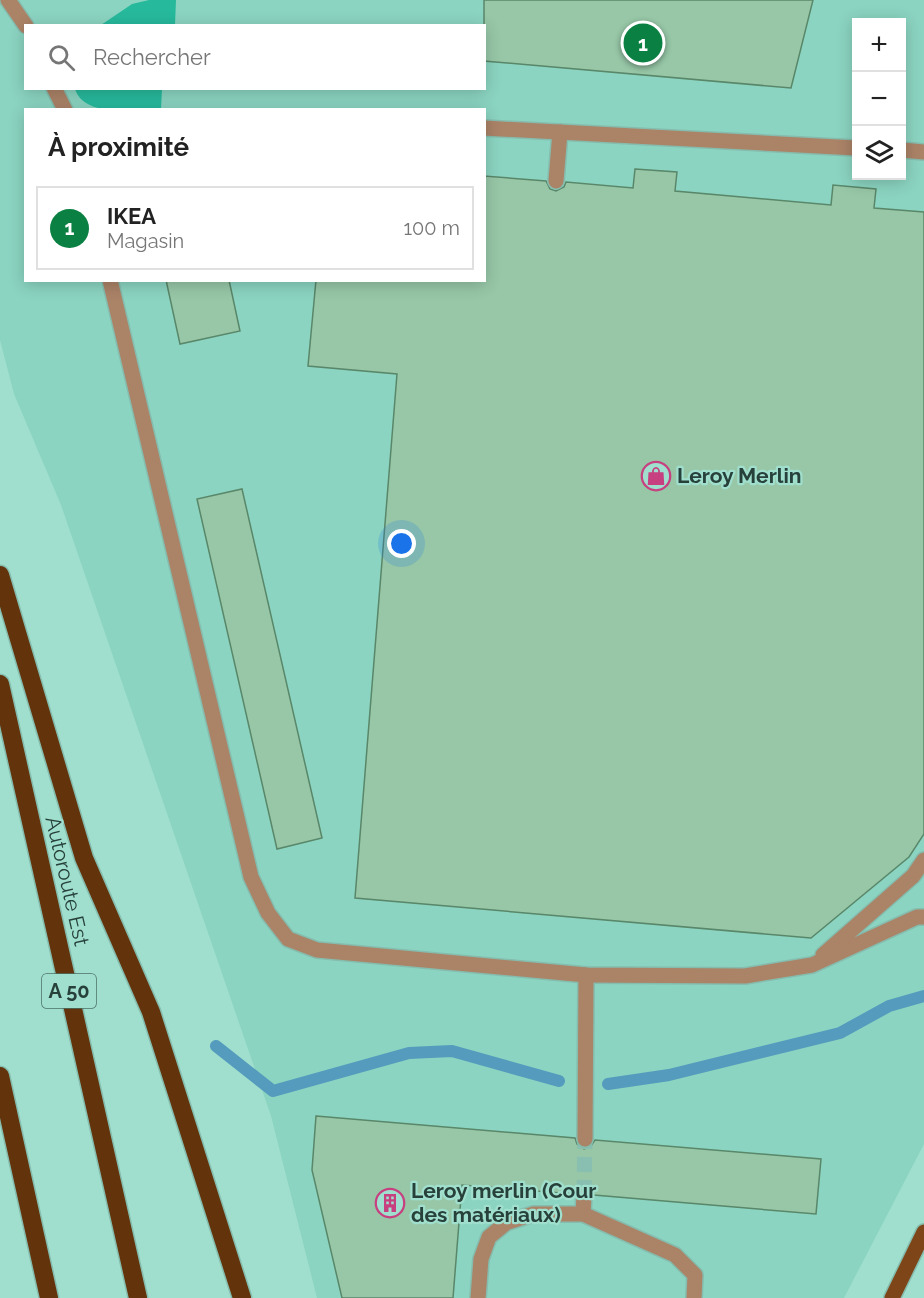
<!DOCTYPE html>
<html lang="fr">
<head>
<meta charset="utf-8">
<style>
	:root { --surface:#fff; --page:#f6f6f6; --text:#222; --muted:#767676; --line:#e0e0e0; --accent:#0b8043 }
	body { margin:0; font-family:Raleway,sans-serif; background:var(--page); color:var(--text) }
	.controls { position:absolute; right:18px; top:18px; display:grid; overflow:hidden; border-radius:0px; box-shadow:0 3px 15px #0003 }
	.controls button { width:54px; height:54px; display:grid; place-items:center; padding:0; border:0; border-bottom:2px solid var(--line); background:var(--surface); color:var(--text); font:30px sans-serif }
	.you { position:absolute; left:402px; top:544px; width:21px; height:21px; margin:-15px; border:4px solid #fff; border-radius:50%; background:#1a73e8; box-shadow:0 0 0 9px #1a73e833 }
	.badge { display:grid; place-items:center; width:39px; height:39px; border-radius:50%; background:var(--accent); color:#fff; font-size:20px; font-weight:700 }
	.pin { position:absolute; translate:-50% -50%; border:3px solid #fff; box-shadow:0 2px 6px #0006 }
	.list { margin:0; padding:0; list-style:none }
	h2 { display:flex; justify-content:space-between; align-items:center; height:78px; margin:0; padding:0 24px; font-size:26px }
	h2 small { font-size:20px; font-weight:400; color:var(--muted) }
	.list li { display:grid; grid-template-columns:39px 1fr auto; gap:18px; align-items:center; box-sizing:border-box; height:84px; margin:0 12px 12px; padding:0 12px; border:2px solid var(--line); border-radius:0px }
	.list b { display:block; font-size:22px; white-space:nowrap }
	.list p { margin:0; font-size:20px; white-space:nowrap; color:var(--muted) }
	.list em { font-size:20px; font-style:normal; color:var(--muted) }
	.icon { flex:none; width:33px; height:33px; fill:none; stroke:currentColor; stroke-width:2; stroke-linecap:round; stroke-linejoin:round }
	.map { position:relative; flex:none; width:924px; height:1298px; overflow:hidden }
	.search { position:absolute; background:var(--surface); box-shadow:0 3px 15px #0003; left:24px; top:24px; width:462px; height:66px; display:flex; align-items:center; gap:15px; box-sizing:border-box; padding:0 21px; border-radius:0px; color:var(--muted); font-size:22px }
	.panel { position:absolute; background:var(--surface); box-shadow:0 3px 15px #0003; left:24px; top:108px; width:462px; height:174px; border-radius:0px }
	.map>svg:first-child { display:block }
</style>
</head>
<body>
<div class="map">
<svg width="924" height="1298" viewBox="0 0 924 1298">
	<rect width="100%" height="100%" fill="#a0dfcd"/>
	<path fill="#8bd4c1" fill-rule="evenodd" d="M0 0H924V1144L844 1298H317L271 1116 61 505 14 394 0 340ZM856 22H902V176H856ZM26 26H484V88H26ZM26 110H484V280H26Z"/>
	<g fill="#27b99c">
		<path d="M149 0H176L175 25H101L132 4Z"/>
		<path d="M75 89H162L161 109C136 110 84 118 75 89Z"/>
	</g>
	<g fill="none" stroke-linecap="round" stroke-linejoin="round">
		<g stroke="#549bbd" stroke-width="12">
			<path d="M216 1046 273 1091 409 1053 452 1051 559 1081"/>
			<path d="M608 1084 669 1075 840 1033 889 1006 924 996"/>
		</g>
	</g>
	<g fill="#97c7a7" stroke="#598769" stroke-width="1.5">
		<path d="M484 0H813L791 88 484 61Z"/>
		<path d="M635 169 677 172 675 191 831 205 833 185 876 189 874 208 924 212V834L909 857 811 938 355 898 397 374 308 366 316 280H484V176L546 181 550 189 556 191 564 187 566 182 633 188Z"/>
		<path d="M166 280H229L240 331 180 344Z"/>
		<path d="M242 489 322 838 277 849 197 499Z"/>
		<path d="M316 1116 575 1138 577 1144 584 1149 590 1147 595 1140 821 1159 816 1214 594 1195 592 1190 585 1185 579 1187 574 1194 462 1185 453 1298H342L312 1170Z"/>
	</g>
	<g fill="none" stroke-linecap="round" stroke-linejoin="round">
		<path stroke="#88bfb0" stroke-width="15" stroke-dasharray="15 8" stroke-linecap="butt" d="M584 1195 585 1139"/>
		<g stroke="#85bcad" stroke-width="18">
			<g id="minor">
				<path d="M8 0 26 26"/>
				<path d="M54 88 65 110"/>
				<path d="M484 128 856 148"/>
				<path d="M902 150 924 152"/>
				<path d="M556 181 560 132"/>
				<path d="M110 280 251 877 268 913 288 939 317 950 586 975 745 976 812 965 917 917H924"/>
				<path d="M823 955 913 876 924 860"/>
				<path d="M585 1139 586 975"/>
				<path d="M583 1214 584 1195"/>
				<path d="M478 1298 481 1259 489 1237 506 1223 533 1214H583L675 1255 695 1275 694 1298"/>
			</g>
		</g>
		<g stroke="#85bcad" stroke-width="18">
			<path id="major" d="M892 1298 924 1232"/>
		</g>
		<g stroke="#85bcad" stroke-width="21">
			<g id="highway">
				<path d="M0 575 84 858 151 1012 242 1298"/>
				<path d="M0 684 138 1298"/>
				<path d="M0 1076 49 1298"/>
			</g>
		</g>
		<use href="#minor" stroke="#ab8367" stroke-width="15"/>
		<use href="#major" stroke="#7d4518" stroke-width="15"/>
		<use href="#highway" stroke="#63340c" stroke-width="18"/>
	</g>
	<defs>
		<g id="shop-ring" transform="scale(1.5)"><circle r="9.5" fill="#a0dfcd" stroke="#c7407f" stroke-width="1.5"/><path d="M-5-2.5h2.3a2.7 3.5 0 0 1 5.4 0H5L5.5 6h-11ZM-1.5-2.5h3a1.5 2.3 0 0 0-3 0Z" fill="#c7407f"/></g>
		<g id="building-ring" transform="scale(1.5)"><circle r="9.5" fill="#a0dfcd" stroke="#c7407f" stroke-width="1.5"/><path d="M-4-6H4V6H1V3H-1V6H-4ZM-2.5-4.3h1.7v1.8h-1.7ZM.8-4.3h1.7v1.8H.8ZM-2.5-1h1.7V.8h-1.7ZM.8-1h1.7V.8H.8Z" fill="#c7407f"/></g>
	</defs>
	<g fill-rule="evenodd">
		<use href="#shop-ring" x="656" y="476"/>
		<use href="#building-ring" x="390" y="1203"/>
	</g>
	<g text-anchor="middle" stroke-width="4.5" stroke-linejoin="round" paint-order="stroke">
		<rect fill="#a0dfcd" stroke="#4b7066" stroke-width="1.5" x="42" y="974" width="54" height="34" rx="4.5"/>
		<g font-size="20" font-weight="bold" fill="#27413a">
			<text x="69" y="998">A 50</text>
		</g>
		<g font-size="21" font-weight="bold" fill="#27413a" stroke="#a0dfcd" text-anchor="start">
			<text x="677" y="483">Leroy Merlin</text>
			<text x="411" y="1198">Leroy merlin (Cour<tspan x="411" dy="24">des matériaux)</tspan></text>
		</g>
		<g font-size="21" fill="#27413a" stroke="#a0dfcd">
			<text transform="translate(67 881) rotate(77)" y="7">Autoroute Est</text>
		</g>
	</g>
</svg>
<div class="controls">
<button>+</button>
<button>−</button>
<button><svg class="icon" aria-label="layers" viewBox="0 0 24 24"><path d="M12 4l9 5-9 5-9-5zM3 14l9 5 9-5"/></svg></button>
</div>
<div class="you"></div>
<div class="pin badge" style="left:643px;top:43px">1</div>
<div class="search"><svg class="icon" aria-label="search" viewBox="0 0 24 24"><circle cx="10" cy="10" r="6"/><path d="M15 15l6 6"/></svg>Rechercher</div>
<section class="panel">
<h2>À proximité<small></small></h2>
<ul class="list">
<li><span class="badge">1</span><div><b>IKEA</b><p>Magasin</p></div><em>100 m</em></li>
</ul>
</section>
</div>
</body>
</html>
